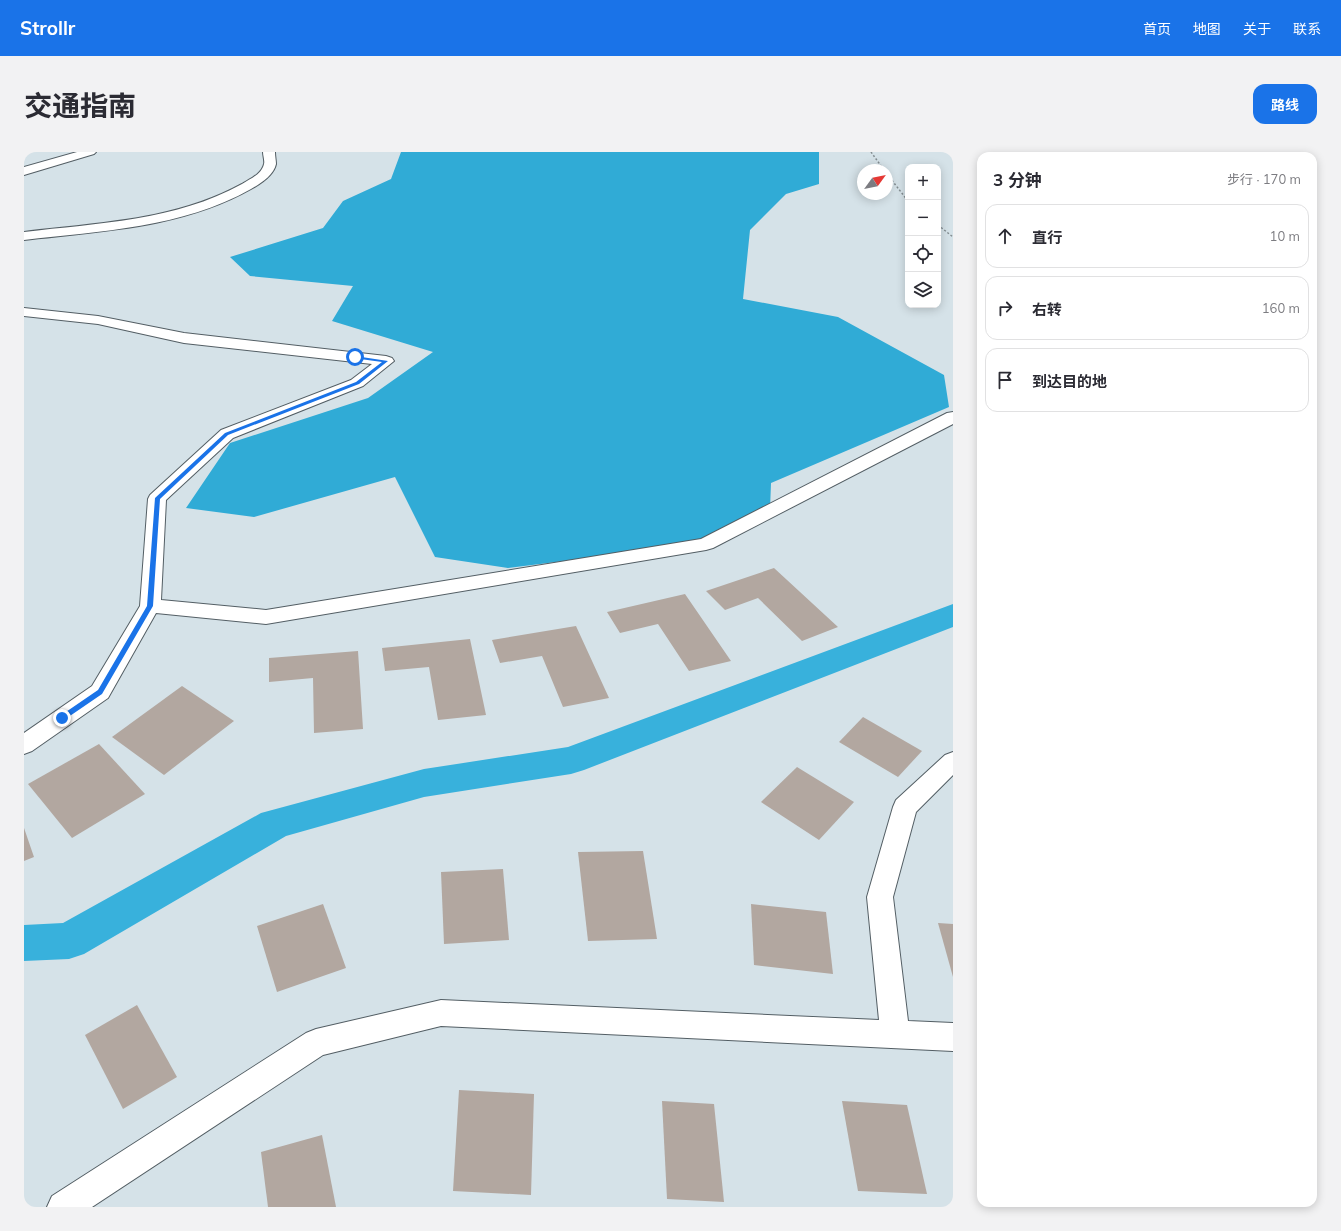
<!DOCTYPE html>
<html lang="zh">
<head>
<meta charset="utf-8">
<style>
	:root { --surface:#fff; --page:#f2f2f3; --text:#2b2b33; --muted:#7c7c81; --line:#e1e1e2; --accent:#1a73e8 }
	body { margin:0; font-family:Mulish,"Noto Sans SC",sans-serif; background:var(--page); color:var(--text) }
	.controls { position:absolute; right:12px; top:12px; display:grid; overflow:hidden; border-radius:8px; box-shadow:0 2px 10px #0003 }
	.controls button { width:36px; height:36px; display:grid; place-items:center; padding:0; border:0; border-bottom:1px solid var(--line); background:var(--surface); color:var(--text); font:20px sans-serif }
	.compass { position:absolute; left:833px; top:12px; width:36px; height:36px; border-radius:50%; background:var(--surface); box-shadow:0 2px 10px #0003; rotate:57deg }
	.stop { position:absolute; width:12px; height:12px; margin:-9px; border:3px solid #1a73e8; border-radius:50%; background:#fff }
	.stop.end { background:#1a73e8; border-color:#fff; box-shadow:0 1px 4px #0008 }
	.list { margin:0; padding:0; list-style:none }
	h2 { display:flex; justify-content:space-between; align-items:center; height:52px; margin:0; padding:0 16px; font-size:17px }
	h2 small { font-size:13px; font-weight:400; color:var(--muted) }
	.list li { display:grid; grid-template-columns:26px 1fr auto; gap:12px; align-items:center; box-sizing:border-box; height:64px; margin:0 8px 8px; padding:0 8px; border:1px solid var(--line); border-radius:12px }
	.list b { display:block; font-size:15px; white-space:nowrap }
	.list em { font-size:13px; font-style:normal; color:var(--muted) }
	.icon { flex:none; width:22px; height:22px; fill:none; stroke:currentColor; stroke-width:2; stroke-linecap:round; stroke-linejoin:round }
	.map { position:relative; flex:none; width:929px; height:1055px; overflow:hidden; border-radius:12px }
	header { display:flex; align-items:center; gap:24px; box-sizing:border-box; height:56px; padding:0 20px; background:var(--accent); color:#fff }
	header strong { font-size:19px }
	nav { display:flex; gap:22px; margin-inline-start:auto; font-size:14px }
	.intro { display:flex; align-items:center; justify-content:space-between; box-sizing:border-box; height:96px; padding:0 24px }
	h1 { margin:0; font-size:28px }
	.button { padding:10px 18px; border-radius:12px; background:var(--accent); color:#fff; font-size:14px; font-weight:700 }
	main { display:flex; gap:24px; padding:0 24px }
	aside { flex:1; background:var(--surface); border-radius:12px; box-shadow:0 2px 10px #0003 }
	.map>svg:first-child { display:block }
</style>
</head>
<body>
<header>
<strong>Strollr</strong>
<nav><a>首页</a><a>地图</a><a>关于</a><a>联系</a></nav>
</header>
<div class="intro"><h1>交通指南</h1><a class="button">路线</a></div>
<main>
<div class="map">
<svg width="929" height="1055" viewBox="0 0 929 1055">
	<rect width="100%" height="100%" fill="#d5e2e8"/>
	<path fill="#30abd6" d="M377 0H795V32L762 42 726 78 719 147 814 165 920 223 925 255 747 331 746 358 668 393 484 416 411 405 371 325 230 365 162 356 206 291 344 246 409 200 308 169 329 134 226 124 206 105 299 76 319 49 367 27Z"/>
	<g fill="none" stroke-linecap="round" stroke-linejoin="round">
		<path fill="#38b1dc" fill-rule="evenodd" d="M929 452V475L560 618 547 622 400 645 262 684 60 802 45 807 0 809V773L39 771 237 661 400 617 544 595Z"/>
	</g>
	<g fill="#b2a7a0">
		<path d="M750 416 814 475 778 489 734 446 701 458 682 439Z"/>
		<path d="M661 442 707 509 665 519 634 472 596 481 583 460Z"/>
		<path d="M552 474 585 546 539 555 518 504 476 511 468 488Z"/>
		<path d="M446 487 462 563 414 568 405 515 361 519 358 496Z"/>
		<path d="M334 499 339 577 290 581 289 526 245 530V506Z"/>
		<path d="M158 534 210 569 140 623 88 585Z"/>
		<path d="M839 565 898 599 874 625 815 590Z"/>
		<path d="M75 592 121 642 48 686 4 632Z"/>
		<path d="M773 615 830 650 795 688 737 650Z"/>
		<path d="M0 676 10 705 0 709Z"/>
		<path d="M619 699 633 787 564 789 554 700Z"/>
		<path d="M479 717 485 788 420 792 417 720Z"/>
		<path d="M299 752 322 816 253 840 233 774Z"/>
		<path d="M727 752 802 760 809 822 730 813Z"/>
		<path d="M914 771 929 772V825Z"/>
		<path d="M113 853 153 925 99 957 61 883Z"/>
		<path d="M435 938 510 942 507 1043 429 1039Z"/>
		<path d="M638 949 690 952 700 1050 643 1047Z"/>
		<path d="M818 949 883 953 903 1042 834 1039Z"/>
		<path d="M298 983 312 1055H244L237 1000Z"/>
	</g>
	<g fill="none" stroke-linecap="round" stroke-linejoin="round">
		<g stroke="#535e64" stroke-width="2">
			<g id="minor">
				<path d="M53 0H72L70 2 0 23V15Z"/>
				<path d="M239 0H251C251 4 252 9 252 12 250 23 236 32 227 37 158 76 77 79 0 88V80C74 71 151 69 218 32 226 27 238 22 240 12 241 9 239 4 239 0Z"/>
				<path d="M0 156 74 164 160 181 362 204 368 206 370 209 339 234 209 286 142 348 137 448 242 458 677 387 923 261 929 260V272L689 396 682 398 242 472 132 461 84 546 8 599 0 602V581L68 534 116 454 124 347 126 343 197 278 327 228 348 212 160 191 74 172 0 164Z"/>
				<path d="M929 600V623L892 660 869 745 884 869 929 871V899L417 874 299 903 68 1055H23L28 1044 282 881 292 877 417 848 855 868 843 745 869 655 872 648 921 603Z"/>
			</g>
		</g>
		<g stroke="#838d91" stroke-width="1.5" stroke-dasharray="2 2" stroke-linecap="butt">
			<path d="M847 0 860 18"/>
			<path d="M863 22 884 49"/>
			<path d="M914 73 929 85"/>
		</g>
		<use href="#minor" fill="#fff" fill-rule="evenodd"/>
	</g>
	<path fill="#1a73e8" d="M331 204 364 209 335 232 204 283 136 347 129 454 78 542 40 568H36V564L74 538 123 454 131 346 201 281 332 230 358 210 329 206Z"/>
</svg>
<div class="controls">
<button>+</button>
<button>−</button>
<button><svg class="icon" aria-label="locate" viewBox="0 0 24 24"><circle cx="12" cy="12" r="6"/><path d="M12 2v4M12 18v4M2 12h4M18 12h4"/></svg></button>
<button><svg class="icon" aria-label="layers" viewBox="0 0 24 24"><path d="M12 4l9 5-9 5-9-5zM3 14l9 5 9-5"/></svg></button>
</div>
<svg class="compass" viewBox="-18 -18 36 36"><path d="M0-13l5 13h-10z" fill="#e53935"/><path d="M0 13l5-13h-10z" fill="#7c7c81"/></svg>
<div class="stop" style="left:331px;top:205px"></div>
<div class="stop end" style="left:38px;top:566px"></div>
</div>
<aside>
<h2>3 分钟<small>步行 · 170 m</small></h2>
<ul class="list">
<li><svg class="icon" aria-label="ahead" viewBox="0 0 24 24"><path d="M12 20V5M6 11l6-6 6 6"/></svg><div><b>直行</b></div><em>10 m</em></li>
<li><svg class="icon" aria-label="right" viewBox="0 0 24 24"><path d="M7 20v-9h11M14 6l5 5-5 5"/></svg><div><b>右转</b></div><em>160 m</em></li>
<li><svg class="icon" aria-label="arrive" viewBox="0 0 24 24"><path d="M6 21V4h12l-3 4 3 4H6"/></svg><div><b>到达目的地</b></div></li>
</ul>
</aside>
</main>
</body>
</html>
